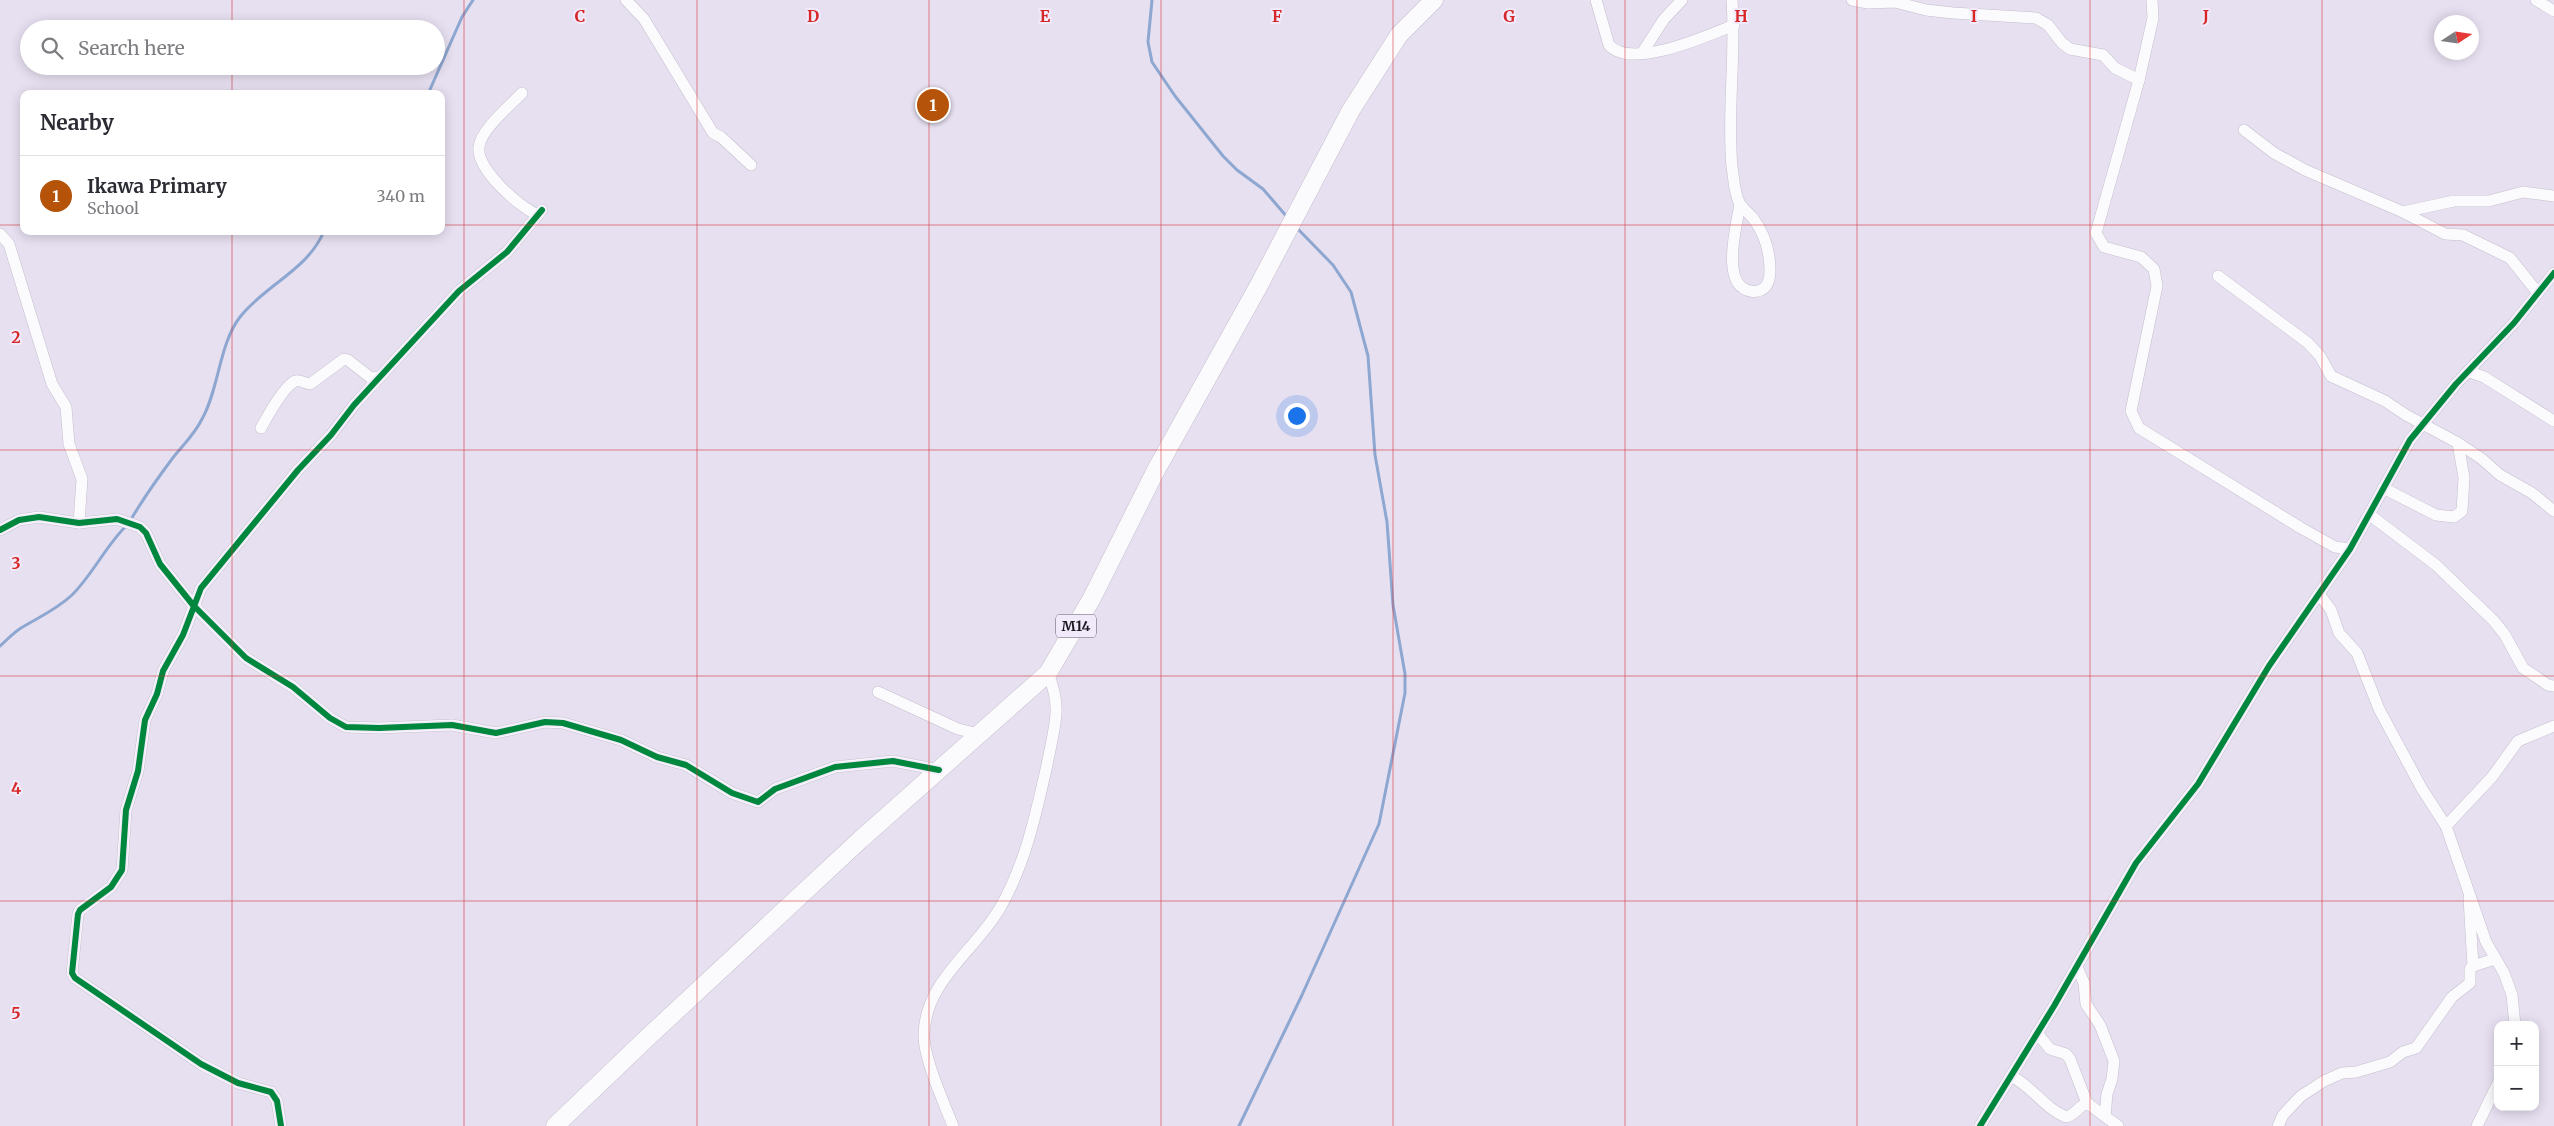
<!DOCTYPE html>
<html lang="en">
<head>
<meta charset="utf-8">
<style>
	:root { --surface:#fff; --page:#f2f2f3; --text:#2b2b33; --muted:#7c7c81; --line:#e1e1e2; --accent:#b45309 }
	body { margin:0; font-family:Merriweather,serif; background:var(--page); color:var(--text) }
	.controls { position:absolute; right:15px; bottom:15px; display:grid; overflow:hidden; border-radius:10px; box-shadow:0 2px 12px #0003 }
	.controls button { width:45px; height:45px; display:grid; place-items:center; padding:0; border:0; border-bottom:1px solid var(--line); background:var(--surface); color:var(--text); font:25px sans-serif }
	.compass { position:absolute; left:2434px; top:15px; width:45px; height:45px; border-radius:50%; background:var(--surface); box-shadow:0 2px 12px #0003; rotate:78deg }
	.you { position:absolute; left:1296px; top:415px; width:18px; height:18px; margin:-12px; border:4px solid #fff; border-radius:50%; background:#1a73e8; box-shadow:0 0 0 8px #1a73e833 }
	.badge { display:grid; place-items:center; width:32px; height:32px; border-radius:50%; background:var(--accent); color:#fff; font-size:16px; font-weight:700 }
	.pin { position:absolute; translate:-50% -50%; border:2px solid #fff; box-shadow:0 1px 5px #0006 }
	.list { margin:0; padding:0; list-style:none }
	h2 { display:flex; justify-content:space-between; align-items:center; height:65px; margin:0; padding:0 20px; font-size:21px }
	h2 small { font-size:16px; font-weight:400; color:var(--muted) }
	.list li { display:grid; grid-template-columns:32px 1fr auto; gap:15px; align-items:center; box-sizing:border-box; height:80px; padding:0 20px; border-top:1px solid var(--line) }
	.list b { display:block; font-size:19px; white-space:nowrap }
	.list p { margin:0; font-size:16px; white-space:nowrap; color:var(--muted) }
	.list em { font-size:16px; font-style:normal; color:var(--muted) }
	.icon { flex:none; width:28px; height:28px; fill:none; stroke:currentColor; stroke-width:2; stroke-linecap:round; stroke-linejoin:round }
	.map { position:relative; flex:none; width:2554px; height:1126px; overflow:hidden }
	.search { position:absolute; background:var(--surface); box-shadow:0 2px 12px #0003; left:20px; top:20px; width:425px; height:55px; display:flex; align-items:center; gap:12px; box-sizing:border-box; padding:0 18px; border-radius:28px; color:var(--muted); font-size:19px }
	.panel { position:absolute; background:var(--surface); box-shadow:0 2px 12px #0003; left:20px; top:90px; width:425px; height:145px; border-radius:10px }
	.map>svg:first-child { display:block }
</style>
</head>
<body>
<div class="map">
<svg width="2554" height="1126" viewBox="0 0 2554 1126">
	<rect width="100%" height="100%" fill="#e7e0f1"/>
	<g fill="none" stroke-linecap="round" stroke-linejoin="round">
		<g stroke="#8ea7d0" stroke-width="3">
			<path d="M1152 0 1148 42 1152 62 1175 96 1223 156 1237 170 1263 189 1288 218"/>
			<path d="M428 94 462 17 473 0"/>
			<path d="M130 521C143 499 157 479 172 459 182 446 195 434 202 419 219 389 219 344 240 317 265 285 308 270 324 231"/>
			<path d="M0 646C7 640 13 633 21 628 39 617 56 610 72 595 93 574 105 547 126 526"/>
			<path d="M1239 1126 1302 995 1379 824 1405 693V674L1393 605 1387 522 1375 455 1368 356 1351 292 1333 265 1295 226"/>
		</g>
		<g stroke="#c4becc" stroke-width="12">
			<g id="street">
				<path d="M626 0 644 19 713 133 721 137 751 165"/>
				<path d="M1596 0 1609 45C1631 70 1707 36 1734 25"/>
				<path d="M1732 0C1736 56 1727 111 1732 167 1734 178 1734 194 1740 204 1743 209 1749 213 1753 218 1765 234 1770 251 1770 271 1770 278 1768 287 1761 290 1755 293 1747 291 1743 288 1723 275 1737 223 1740 204"/>
				<path d="M1852 0 1868 3 1895 2 1926 10 1953 13 2036 18 2048 25 2062 43 2070 49 2103 55 2115 68 2139 80"/>
				<path d="M2152 0 2153 18 2139 80 2096 233 2104 247 2141 257 2154 269 2157 286 2131 411 2139 428 2301 528 2335 547 2350 549"/>
				<path d="M2536 0 2554 11"/>
				<path d="M1642 53 1664 19 1682 0"/>
				<path d="M522 93C511 105 481 129 479 147 476 169 519 207 538 215"/>
				<path d="M2244 130 2274 153 2305 170 2403 212 2454 201H2489L2523 192 2554 196"/>
				<path d="M2403 212 2445 234 2463 235 2510 258 2538 293"/>
				<path d="M0 234 9 244 52 384 66 407 69 444 82 479 79 523"/>
				<path d="M2218 276 2308 343 2320 356 2331 376 2385 401 2406 415 2458 443 2482 459 2500 475 2532 493 2554 511"/>
				<path d="M2470 372 2484 377 2554 421"/>
				<path d="M261 428C267 417 284 386 295 381 300 379 305 384 310 384L344 359 348 360 371 378 380 377"/>
				<path d="M2383 488 2436 515 2454 517 2462 511 2464 478 2458 443"/>
				<path d="M2370 515 2436 565 2494 621 2505 635 2523 668 2548 685 2554 686"/>
				<path d="M0 530 19 520 39 517 79 523 117 519 140 527 146 533 160 564 193 605 246 658 293 687 330 718 346 727 379 728 452 725 496 733 545 722 563 723 621 740 657 757 686 765 732 793 758 802 775 789 835 767 893 761 939 770"/>
				<path d="M2319 594 2331 610 2339 633 2357 653 2379 709 2422 789 2446 826 2486 942 2504 973 2512 995 2515 1025"/>
				<path d="M878 692 958 729 979 734"/>
				<path d="M2446 826 2492 777 2518 741 2554 726"/>
				<path d="M2469 898 2473 966"/>
				<path d="M2077 967 2084 983 2086 1004 2100 1025 2114 1061 2112 1079 2107 1094 2105 1116"/>
				<path d="M2037 1033 2050 1049 2066 1054 2070 1059 2087 1103 2118 1126"/>
				<path d="M2011 1076C2032 1086 2044 1108 2066 1117 2075 1115 2079 1106 2087 1103"/>
				<path d="M281 1126 277 1101 271 1092 238 1083 201 1064 75 978 72 973 78 914 80 910 111 887 122 870 126 810 138 771 145 720 157 694 163 671 183 635 201 588 298 470 331 435 354 405 459 291 507 252 542 210"/>
				<path d="M953 1126C944 1103 924 1059 924 1036 924 982 975 951 1000 908 1025 865 1036 814 1047 765 1050 748 1055 731 1056 713 1057 699 1053 686 1048 673"/>
				<path d="M1980 1126 2054 1006 2136 863 2198 784 2269 666 2350 549 2410 440 2456 384 2514 323 2554 273"/>
				<path d="M2278 1126 2283 1115 2301 1096 2324 1081 2342 1073 2356 1072 2390 1062 2403 1052 2416 1048 2452 997 2470 983V969L2473 966 2495 959"/>
				<path d="M2477 1126 2498 1083"/>
			</g>
		</g>
		<g stroke="#c4becc" stroke-width="19">
			<path id="primary" d="M555 1126 647 1038 860 840 1048 673 1092 598 1156 470 1258 287 1351 110 1399 35 1434 0"/>
		</g>
		<use href="#street" stroke="#fbfafd" stroke-width="11"/>
		<use href="#primary" stroke="#fbfafd" stroke-width="18"/>
		<g stroke="#f1eafb" stroke-width="9">
			<g id="cycleway">
				<path d="M0 530 19 520 39 517 79 523 117 519 140 527 146 533 160 564 193 605 246 658 293 687 330 718 346 727 379 728 452 725 496 733 545 722 563 723 621 740 657 757 686 765 732 793 758 802 775 789 835 767 893 761 939 770"/>
				<path d="M281 1126 277 1101 271 1092 238 1083 201 1064 75 978 72 973 78 914 80 910 111 887 122 870 126 810 138 771 145 720 157 694 163 671 183 635 201 588 298 470 331 435 354 405 459 291 507 252 542 210"/>
				<path d="M1980 1126 2054 1006 2136 863 2198 784 2269 666 2350 549 2410 440 2456 384 2514 323 2554 273"/>
			</g>
		</g>
		<use href="#cycleway" stroke="#00873e" stroke-width="6"/>
	</g>
	<path fill="none" stroke="#d62828" stroke-width="1" stroke-opacity="0.55" d="M232 0V29M464 0V1126M697 0V1126M929 0V1126M1161 0V1126M1393 0V1126M1625 0V1126M1857 0V1126M2090 0V1126M2322 0V1126M232 66V94M0 225H24M441 225H2554M232 231V1126M0 450H2554M0 676H2554M0 901H2554"/>
	<g text-anchor="middle" stroke-width="4" stroke-linejoin="round" paint-order="stroke">
		<rect fill="#f1eafb" stroke="#5d5763" stroke-width="1" x="1056" y="614.5" width="40" height="23" rx="4"/>
		<g font-size="14" font-weight="bold" fill="#1d1822">
			<text x="1076" y="631">M14</text>
		</g>
	</g>
	<g font-size="16" text-anchor="middle" font-weight="bold" fill="#d62828" stroke="#f1eafb" stroke-width="4" stroke-linejoin="round" paint-order="stroke">
		<text x="580" y="22">C</text>
		<text x="813" y="22">D</text>
		<text x="1045" y="22">E</text>
		<text x="1277" y="22">F</text>
		<text x="1509" y="22">G</text>
		<text x="1741" y="22">H</text>
		<text x="1974" y="22">I</text>
		<text x="2206" y="22">J</text>
		<text x="16" y="343">2</text>
		<text x="16" y="569">3</text>
		<text x="16" y="794">4</text>
		<text x="16" y="1019">5</text>
	</g>
</svg>
<div class="controls">
<button>+</button>
<button>−</button>
</div>
<svg class="compass" viewBox="-18 -18 36 36"><path d="M0-13l5 13h-10z" fill="#e53935"/><path d="M0 13l5-13h-10z" fill="#7c7c81"/></svg>
<div class="you"></div>
<div class="pin badge" style="left:933px;top:105px">1</div>
<div class="search"><svg class="icon" aria-label="search" viewBox="0 0 24 24"><circle cx="10" cy="10" r="6"/><path d="M15 15l6 6"/></svg>Search here</div>
<section class="panel">
<h2>Nearby<small></small></h2>
<ul class="list">
<li><span class="badge">1</span><div><b>Ikawa Primary</b><p>School</p></div><em>340 m</em></li>
</ul>
</section>
</div>
</body>
</html>
